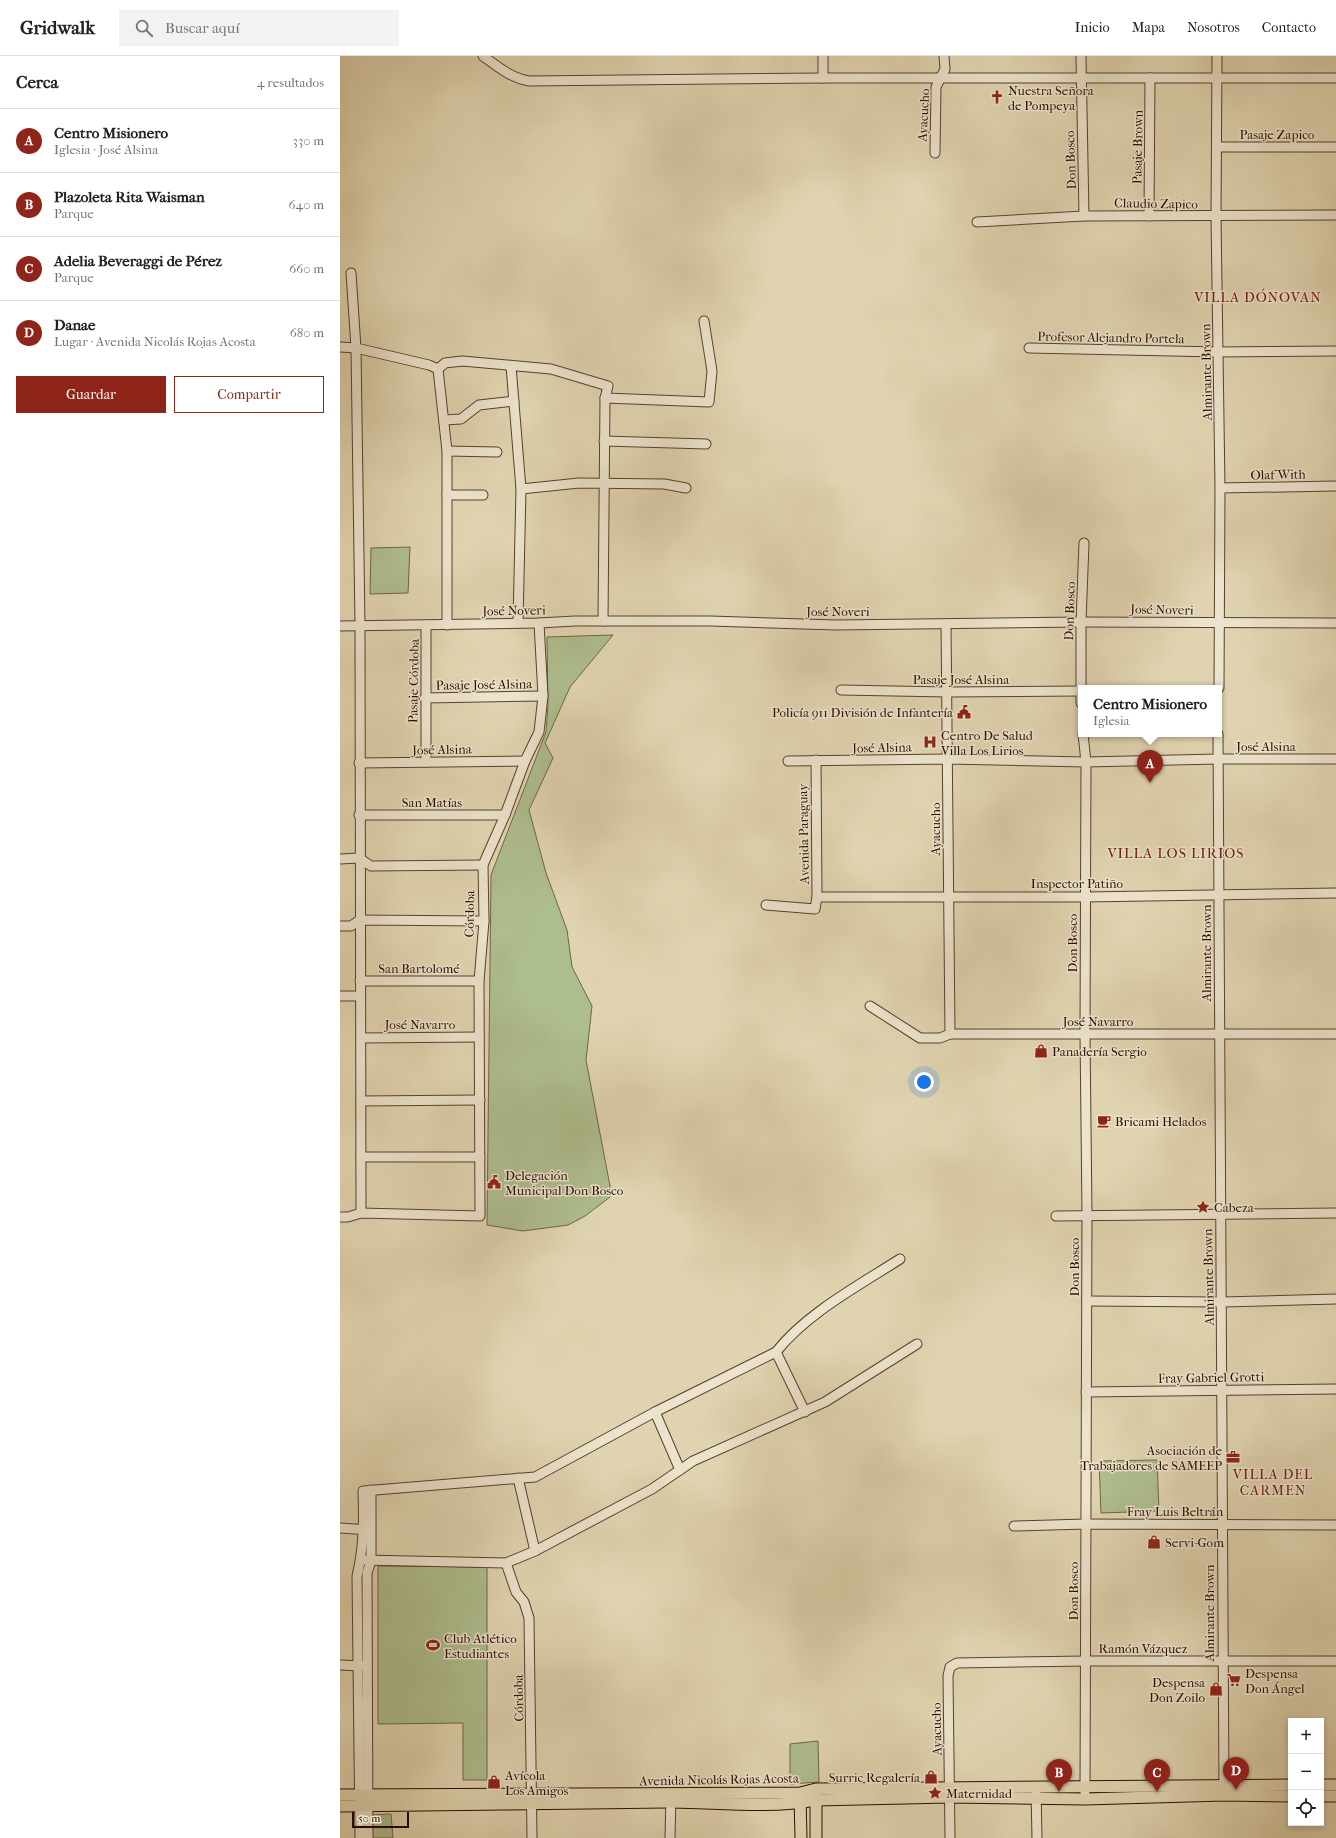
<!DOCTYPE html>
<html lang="es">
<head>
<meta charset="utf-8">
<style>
	:root { --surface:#fff; --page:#f2f2f2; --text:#202124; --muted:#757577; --line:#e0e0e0; --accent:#8f2418 }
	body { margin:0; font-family:"IM FELL French Canon",serif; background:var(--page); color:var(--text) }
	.controls { position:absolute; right:12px; bottom:12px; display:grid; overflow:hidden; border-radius:0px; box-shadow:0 2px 6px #0003 }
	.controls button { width:36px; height:36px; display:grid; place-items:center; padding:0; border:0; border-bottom:1px solid var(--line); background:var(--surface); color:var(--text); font:20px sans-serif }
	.scale { position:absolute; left:12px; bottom:10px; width:57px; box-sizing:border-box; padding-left:4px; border:2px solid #2c0d01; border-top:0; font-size:11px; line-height:14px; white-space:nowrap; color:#2c0d01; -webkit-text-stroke:3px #ebe3cc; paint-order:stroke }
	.you { position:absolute; left:584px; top:1026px; width:14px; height:14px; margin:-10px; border:3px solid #fff; border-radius:50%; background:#1a73e8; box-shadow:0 0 0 6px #1a73e833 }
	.badge { display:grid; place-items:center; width:26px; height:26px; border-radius:50%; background:var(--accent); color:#fff; font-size:13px; font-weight:700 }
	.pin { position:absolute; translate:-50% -33px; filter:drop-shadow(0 1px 2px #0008) }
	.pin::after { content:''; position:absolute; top:21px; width:14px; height:12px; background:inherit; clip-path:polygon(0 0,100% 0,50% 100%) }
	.popup { position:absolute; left:738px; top:629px; width:144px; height:52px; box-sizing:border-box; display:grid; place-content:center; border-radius:0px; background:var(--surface); filter:drop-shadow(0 1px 3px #0005); font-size:13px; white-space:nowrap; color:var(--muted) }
	.popup b { font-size:15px; color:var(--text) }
	.popup::after { content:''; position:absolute; left:50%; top:100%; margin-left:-8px; border:8px solid transparent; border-top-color:var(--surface) }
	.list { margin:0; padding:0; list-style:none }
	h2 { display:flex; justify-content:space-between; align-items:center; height:52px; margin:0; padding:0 16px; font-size:17px }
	h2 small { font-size:13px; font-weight:400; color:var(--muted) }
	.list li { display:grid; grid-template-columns:26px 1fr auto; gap:12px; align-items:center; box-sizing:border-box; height:64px; padding:0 16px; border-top:1px solid var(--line) }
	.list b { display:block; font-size:15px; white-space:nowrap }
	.list p { margin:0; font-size:13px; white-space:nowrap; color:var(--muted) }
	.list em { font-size:13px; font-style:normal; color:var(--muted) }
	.actions { display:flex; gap:8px; padding:12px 16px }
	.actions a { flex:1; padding:9px 0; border:1px solid var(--accent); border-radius:0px; text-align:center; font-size:14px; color:var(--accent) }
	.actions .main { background:var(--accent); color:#fff }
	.icon { flex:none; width:22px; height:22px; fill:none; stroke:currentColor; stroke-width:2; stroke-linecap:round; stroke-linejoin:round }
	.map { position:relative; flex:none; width:996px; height:1782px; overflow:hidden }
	header { display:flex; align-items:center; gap:24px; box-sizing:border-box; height:56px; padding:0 20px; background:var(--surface); border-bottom:1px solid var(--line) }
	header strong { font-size:19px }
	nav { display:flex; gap:22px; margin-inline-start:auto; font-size:14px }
	.search { width:280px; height:36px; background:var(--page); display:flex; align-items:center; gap:10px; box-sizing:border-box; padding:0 14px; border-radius:0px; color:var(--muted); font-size:15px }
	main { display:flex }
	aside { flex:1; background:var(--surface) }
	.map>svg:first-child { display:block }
</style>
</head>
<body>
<header>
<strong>Gridwalk</strong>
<div class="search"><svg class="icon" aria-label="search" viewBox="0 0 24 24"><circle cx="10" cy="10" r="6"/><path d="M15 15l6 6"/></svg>Buscar aquí</div>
<nav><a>Inicio</a><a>Mapa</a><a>Nosotros</a><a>Contacto</a></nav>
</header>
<main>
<aside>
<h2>Cerca<small>4 resultados</small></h2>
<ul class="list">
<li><span class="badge">A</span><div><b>Centro Misionero</b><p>Iglesia · José Alsina</p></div><em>330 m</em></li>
<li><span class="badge">B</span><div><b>Plazoleta Rita Waisman</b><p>Parque</p></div><em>640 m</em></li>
<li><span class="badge">C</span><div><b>Adelia Beveraggi de Pérez</b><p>Parque</p></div><em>660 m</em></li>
<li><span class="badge">D</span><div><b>Danae</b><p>Lugar · Avenida Nicolás Rojas Acosta</p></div><em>680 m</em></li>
</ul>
<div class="actions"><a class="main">Guardar</a><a>Compartir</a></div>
</aside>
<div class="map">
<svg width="996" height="1782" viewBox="0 0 996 1782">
	<rect width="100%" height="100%" fill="#e0d4b0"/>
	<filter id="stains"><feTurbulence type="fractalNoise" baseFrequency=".005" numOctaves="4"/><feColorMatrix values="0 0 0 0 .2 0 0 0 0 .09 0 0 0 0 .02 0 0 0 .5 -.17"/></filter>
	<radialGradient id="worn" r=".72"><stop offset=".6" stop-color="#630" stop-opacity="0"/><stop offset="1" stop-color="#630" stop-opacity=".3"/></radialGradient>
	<g fill="#aebd8e" stroke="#6d6548">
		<path d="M70 491 68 537 30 538 31 492Z"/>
		<path d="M273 579 230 631 205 687 213 702 189 754 206 817 227 874 232 911 252 950 246 1004 270 1130V1141L245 1160 228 1169 183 1175 147 1169 151 819 206 676 208 650 207 581Z"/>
		<path d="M817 1404 819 1455 761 1457 759 1405Z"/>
		<path d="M38 1510 147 1511V1724H123V1667L38 1668Z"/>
		<path d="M478 1685 479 1726 450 1728V1688Z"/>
		<path d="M51 1758 53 1782H30L29 1759Z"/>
	</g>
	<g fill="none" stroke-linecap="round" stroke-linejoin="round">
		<g stroke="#593f2d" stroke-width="11">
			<g id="minor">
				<path d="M143 0C158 11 171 22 189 25L483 22H996"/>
				<path d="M741 0 744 160"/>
				<path d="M877 0 876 161 880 432 879 632"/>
				<path d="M483 22V0"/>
				<path d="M877 91H996"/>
				<path d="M595 97 596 31 605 13 604 0"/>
				<path d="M809 160 810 22"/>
				<path d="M637 166 744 160 996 159"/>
				<path d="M11 217 16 292 20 569 21 1157"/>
				<path d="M0 291 16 292 89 309 98 313 105 307 122 305 211 313 268 330 265 342 263 565"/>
				<path d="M689 292 879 296 996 295"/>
				<path d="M171 310 181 433 178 567"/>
				<path d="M98 313 107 395V569"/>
				<path d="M265 342 369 346 372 315 364 265"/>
				<path d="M104 364 121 363 139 349 174 345"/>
				<path d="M264 385 366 388"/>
				<path d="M107 395 157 396"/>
				<path d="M880 432 996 430"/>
				<path d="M181 433 239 427 324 428 346 432"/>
				<path d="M107 439H143"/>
				<path d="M606 568 610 978"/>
				<path d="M0 570 199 567 235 565H370L496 569 741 566 996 567"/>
				<path d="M501 634 608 636 740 635"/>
				<path d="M85 642 203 640"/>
				<path d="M741 647V566L744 487"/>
				<path d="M743 678 746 706 745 979 747 1159 745 1736"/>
				<path d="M878 678 884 1736"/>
				<path d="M448 705 608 703 746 706 878 703H996"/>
				<path d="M86 706V569"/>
				<path d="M19 707 185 705"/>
				<path d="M19 759H165"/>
				<path d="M0 803 19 802 31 810 143 809"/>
				<path d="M477 841H746L996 837"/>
				<path d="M426 849 475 853 477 841 476 704"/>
				<path d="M0 870H11L20 864 144 865"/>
				<path d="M20 925H139"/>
				<path d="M0 940H20"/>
				<path d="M530 950 580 982H600L610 978H996"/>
				<path d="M21 982 139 981"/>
				<path d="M21 1045 140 1044"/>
				<path d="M21 1101H140"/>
				<path d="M716 1160 996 1157"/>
				<path d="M0 1161H8L21 1157 140 1160 139 925 144 865 143 809 165 759 185 705 199 676 203 640 199 567"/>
				<path d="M747 1245 882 1246 996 1243"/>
				<path d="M436 1296 465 1356"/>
				<path d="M746 1336 996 1333"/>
				<path d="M315 1356 340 1414"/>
				<path d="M178 1422 195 1495"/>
				<path d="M674 1470 746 1468 996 1469"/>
				<path d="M0 1472 30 1474"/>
				<path d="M21 1504 166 1507 195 1495 312 1433 353 1405 485 1346 577 1288"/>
				<path d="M166 1507 176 1536 184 1546 189 1562 192 1782"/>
				<path d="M0 1609 23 1610"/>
				<path d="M696 1735 697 1782"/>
				<path d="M20 1782 17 1520C24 1491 24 1464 23 1435L195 1421 315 1356 436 1296C467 1257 518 1230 560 1203"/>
				<path d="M28 1782 27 1517 31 1505V1434"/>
				<path d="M330 1782 331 1739"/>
				<path d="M610 1782 608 1620 610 1611 617 1607 746 1605H996"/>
			</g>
		</g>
		<g stroke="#2c0d01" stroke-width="13">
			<g id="major">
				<path d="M981 1729H996"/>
				<path d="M0 1739 460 1737 476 1733 951 1729"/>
				<path d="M460 1740 461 1782"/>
				<path d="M981 1740H996"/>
				<path d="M0 1750C109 1749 218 1747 327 1746 376 1746 427 1753 475 1744L610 1741 745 1743 884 1739 951 1740"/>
				<path d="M476 1782V1737"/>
			</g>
		</g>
		<use href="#minor" stroke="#ebe3cc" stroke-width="9"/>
		<use href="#major" stroke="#e0d4b0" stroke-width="11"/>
	</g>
	<defs>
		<g id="church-bare" transform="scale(1.08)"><path d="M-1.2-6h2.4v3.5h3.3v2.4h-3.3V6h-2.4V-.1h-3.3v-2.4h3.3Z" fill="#8f2418" stroke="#ebe3cc" stroke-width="2.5" paint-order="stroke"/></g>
		<g id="civic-bare" transform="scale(1.08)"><path d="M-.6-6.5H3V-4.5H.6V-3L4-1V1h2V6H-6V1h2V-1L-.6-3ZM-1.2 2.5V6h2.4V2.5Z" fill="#8f2418" stroke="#ebe3cc" stroke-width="2.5" paint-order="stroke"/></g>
		<g id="hospital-bare" transform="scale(1.08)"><path d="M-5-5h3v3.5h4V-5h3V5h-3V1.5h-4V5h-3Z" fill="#8f2418" stroke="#ebe3cc" stroke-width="2.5" paint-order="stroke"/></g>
		<g id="shop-bare" transform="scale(1.08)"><path d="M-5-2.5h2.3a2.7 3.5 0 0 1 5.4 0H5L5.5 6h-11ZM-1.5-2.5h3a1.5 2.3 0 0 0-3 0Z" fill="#8f2418" stroke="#ebe3cc" stroke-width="2.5" paint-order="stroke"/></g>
		<g id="cafe-bare" transform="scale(1.08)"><path d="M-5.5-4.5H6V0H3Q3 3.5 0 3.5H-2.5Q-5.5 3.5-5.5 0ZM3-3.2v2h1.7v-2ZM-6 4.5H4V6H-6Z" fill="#8f2418" stroke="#ebe3cc" stroke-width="2.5" paint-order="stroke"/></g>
		<g id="sight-bare" transform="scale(1.08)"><path d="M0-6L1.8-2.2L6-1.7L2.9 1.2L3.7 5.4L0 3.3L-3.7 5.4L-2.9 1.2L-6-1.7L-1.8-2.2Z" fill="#8f2418" stroke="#ebe3cc" stroke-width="2.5" paint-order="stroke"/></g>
		<g id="office-bare" transform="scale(1.08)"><path d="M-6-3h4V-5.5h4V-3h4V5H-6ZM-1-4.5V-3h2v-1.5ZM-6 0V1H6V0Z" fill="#8f2418" stroke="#ebe3cc" stroke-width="2.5" paint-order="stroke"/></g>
		<g id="stadium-bare" transform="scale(1.08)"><path d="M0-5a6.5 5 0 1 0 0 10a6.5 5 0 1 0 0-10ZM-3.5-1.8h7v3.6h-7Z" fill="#8f2418" stroke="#ebe3cc" stroke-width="2.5" paint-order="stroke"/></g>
		<g id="supermarket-bare" transform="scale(1.08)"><path d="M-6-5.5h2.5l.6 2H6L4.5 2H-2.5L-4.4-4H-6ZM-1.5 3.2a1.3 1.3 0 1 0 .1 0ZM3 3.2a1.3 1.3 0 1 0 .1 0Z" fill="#8f2418" stroke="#ebe3cc" stroke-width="2.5" paint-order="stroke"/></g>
	</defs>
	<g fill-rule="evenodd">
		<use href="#church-bare" x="657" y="41"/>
		<use href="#civic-bare" x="624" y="656"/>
		<use href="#hospital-bare" x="590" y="686"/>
		<use href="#shop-bare" x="701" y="995"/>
		<use href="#cafe-bare" x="764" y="1065"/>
		<use href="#civic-bare" x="154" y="1126"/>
		<use href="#sight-bare" x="863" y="1151"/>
		<use href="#office-bare" x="893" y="1401"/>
		<use href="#shop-bare" x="814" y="1486"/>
		<use href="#stadium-bare" x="93" y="1589"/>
		<use href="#supermarket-bare" x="894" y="1624"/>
		<use href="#shop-bare" x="876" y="1633"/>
		<use href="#shop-bare" x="591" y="1721"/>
		<use href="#shop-bare" x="154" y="1726"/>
		<use href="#sight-bare" x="595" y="1737"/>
	</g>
	<g text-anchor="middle" stroke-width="3" stroke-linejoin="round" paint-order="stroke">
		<g font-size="13" fill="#2c0d01" stroke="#ebe3cc" text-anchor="start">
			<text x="668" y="39">Nuestra Señora<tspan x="668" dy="15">de Pompeya</tspan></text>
			<text x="613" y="661" text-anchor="end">Policía 911 División de Infantería</text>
			<text x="601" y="684">Centro De Salud<tspan x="601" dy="15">Villa Los Lirios</tspan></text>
			<text x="712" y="1000">Panadería Sergio</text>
			<text x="775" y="1070">Bricami Helados</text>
			<text x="165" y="1124">Delegación<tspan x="165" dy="15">Municipal Don Bosco</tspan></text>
			<text x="874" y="1156">Cabeza</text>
			<text x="882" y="1399" text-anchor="end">Asociación de<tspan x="882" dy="15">Trabajadores de SAMEEP</tspan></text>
			<text x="825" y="1491">Servi-Gom</text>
			<text x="104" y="1587">Club Atlético<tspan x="104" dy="15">Estudiantes</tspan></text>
			<text x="905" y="1622">Despensa<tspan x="905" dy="15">Don Ángel</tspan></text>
			<text x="865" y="1631" text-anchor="end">Despensa<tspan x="865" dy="15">Don Zoilo</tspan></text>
			<text x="165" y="1724">Avícola<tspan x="165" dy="15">Los Amigos</tspan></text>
			<text x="580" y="1726" text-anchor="end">Surric Regalería</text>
			<text x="606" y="1742">Maternidad</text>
		</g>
		<g font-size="13" fill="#2c0d01" stroke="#ebe3cc">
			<text transform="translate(583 59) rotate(-87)" y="5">Ayacucho</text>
			<text x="937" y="83">Pasaje Zapico</text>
			<text transform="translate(797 91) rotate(-89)" y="5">Pasaje Brown</text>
			<text transform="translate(730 104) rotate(-92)" y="5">Don Bosco</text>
			<text transform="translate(816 147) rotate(1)" y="5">Claudio Zapico</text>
			<text transform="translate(771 281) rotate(1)" y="5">Profesor Alejandro Portela</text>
			<text transform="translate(866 316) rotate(-91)" y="5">Almirante Brown</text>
			<text transform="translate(938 418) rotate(-1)" y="5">Olaf With</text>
			<text transform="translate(822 553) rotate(1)" y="5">José Noveri</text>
			<text transform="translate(174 554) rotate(-1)" y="5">José Noveri</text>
			<text x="498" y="560">José Noveri</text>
			<text transform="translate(729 555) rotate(-88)" y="5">Don Bosco</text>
			<text x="621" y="628">Pasaje José Alsina</text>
			<text transform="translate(73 625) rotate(-89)" y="5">Pasaje Córdoba</text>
			<text transform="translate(144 628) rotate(-1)" y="5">Pasaje José Alsina</text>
			<text x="926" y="695">José Alsina</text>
			<text transform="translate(542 691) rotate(-1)" y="5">José Alsina</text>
			<text transform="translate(102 693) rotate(-1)" y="5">José Alsina</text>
			<text x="92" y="751">San Matías</text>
			<text transform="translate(595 773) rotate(-90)" y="5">Ayacucho</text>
			<text transform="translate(463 778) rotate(-91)" y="5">Avenida Paraguay</text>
			<text x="737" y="832">Inspector Patiño</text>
			<text transform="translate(129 858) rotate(-89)" y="5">Córdoba</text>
			<text transform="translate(732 887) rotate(-90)" y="5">Don Bosco</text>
			<text transform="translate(866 897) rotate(-90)" y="5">Almirante Brown</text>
			<text x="79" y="917">San Bartolomé</text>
			<text x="758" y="970">José Navarro</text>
			<text x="80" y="973">José Navarro</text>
			<text transform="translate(734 1211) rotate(-90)" y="5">Don Bosco</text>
			<text transform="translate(868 1221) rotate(-91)" y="5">Almirante Brown</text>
			<text transform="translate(871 1321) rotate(-1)" y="5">Fray Gabriel Grotti</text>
			<text x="835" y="1460">Fray Luis Beltrán</text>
			<text transform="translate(733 1535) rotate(-90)" y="5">Don Bosco</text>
			<text transform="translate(869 1557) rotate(-90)" y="5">Almirante Brown</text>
			<text x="803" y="1597">Ramón Vázquez</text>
			<text transform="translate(178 1642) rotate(-91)" y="5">Córdoba</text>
			<text transform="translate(596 1673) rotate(-91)" y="5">Ayacucho</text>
			<text transform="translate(379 1723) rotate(-1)" y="5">Avenida Nicolás Rojas Acosta</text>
		</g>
		<g font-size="14" letter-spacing="1" fill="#7a1f14" stroke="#ebe3cc">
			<text x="918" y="246">VILLA DÓNOVAN</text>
			<text x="836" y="802">VILLA LOS LIRIOS</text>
			<text x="933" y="1423">VILLA DEL<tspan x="933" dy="16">CARMEN</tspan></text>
		</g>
	</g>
	<rect width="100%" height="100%" filter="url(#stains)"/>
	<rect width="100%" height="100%" fill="url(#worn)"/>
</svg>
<div class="controls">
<button>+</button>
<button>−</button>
<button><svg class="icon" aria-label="locate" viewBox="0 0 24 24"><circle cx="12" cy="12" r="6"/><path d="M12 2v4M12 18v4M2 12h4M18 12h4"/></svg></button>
</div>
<div class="scale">50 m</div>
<div class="you"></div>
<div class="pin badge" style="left:810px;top:727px">A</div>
<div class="popup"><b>Centro Misionero</b>Iglesia</div>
<div class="pin badge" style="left:719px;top:1736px">B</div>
<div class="pin badge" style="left:817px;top:1736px">C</div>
<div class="pin badge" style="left:896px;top:1734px">D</div>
</div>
</main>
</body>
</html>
